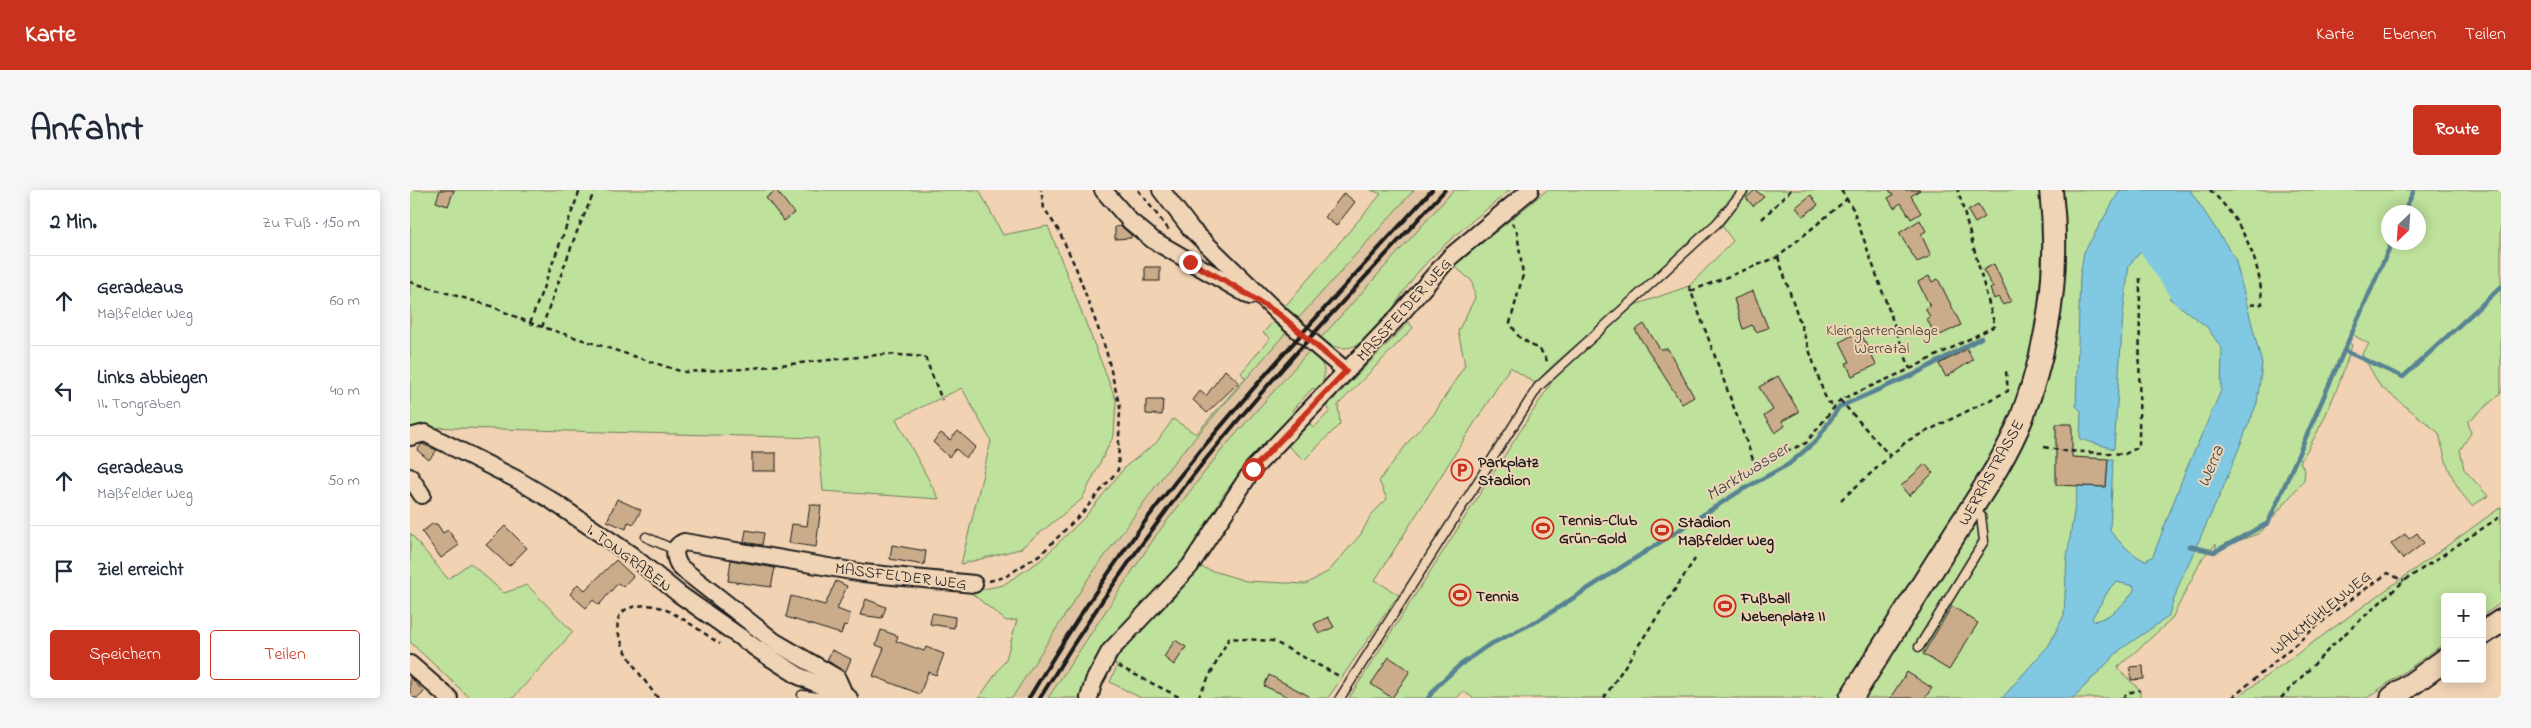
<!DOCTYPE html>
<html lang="de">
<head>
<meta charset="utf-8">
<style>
	:root { --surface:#fff; --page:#f6f6f7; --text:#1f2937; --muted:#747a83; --line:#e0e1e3; --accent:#c8321e }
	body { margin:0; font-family:"Indie Flower",sans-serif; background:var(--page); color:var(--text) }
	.controls { position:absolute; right:15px; bottom:15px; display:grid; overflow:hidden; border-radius:5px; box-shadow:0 2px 12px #0003 }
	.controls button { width:45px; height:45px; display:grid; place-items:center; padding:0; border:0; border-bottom:1px solid var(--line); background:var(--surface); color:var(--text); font:25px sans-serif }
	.compass { position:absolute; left:1971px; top:15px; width:45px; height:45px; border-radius:50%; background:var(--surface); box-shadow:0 2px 12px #0003; rotate:205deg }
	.stop { position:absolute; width:15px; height:15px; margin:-11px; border:4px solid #c8321e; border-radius:50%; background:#fff }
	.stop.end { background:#c8321e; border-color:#fff; box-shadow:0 1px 5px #0008 }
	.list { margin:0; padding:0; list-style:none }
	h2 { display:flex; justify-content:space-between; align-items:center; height:65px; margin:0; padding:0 20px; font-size:21px }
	h2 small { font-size:16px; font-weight:400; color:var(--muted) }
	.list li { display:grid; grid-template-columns:32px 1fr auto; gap:15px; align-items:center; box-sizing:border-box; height:90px; padding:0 20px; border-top:1px solid var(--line) }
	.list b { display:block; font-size:19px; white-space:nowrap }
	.list p { margin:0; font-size:16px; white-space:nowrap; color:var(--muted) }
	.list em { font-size:16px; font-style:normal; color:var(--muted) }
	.actions { display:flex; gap:10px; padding:15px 20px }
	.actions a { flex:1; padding:11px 0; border:1px solid var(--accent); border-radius:5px; text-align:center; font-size:18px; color:var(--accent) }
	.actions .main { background:var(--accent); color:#fff }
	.icon { flex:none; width:28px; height:28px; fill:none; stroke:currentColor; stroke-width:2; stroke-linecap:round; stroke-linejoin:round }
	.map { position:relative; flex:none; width:2091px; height:508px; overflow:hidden; border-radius:5px }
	header { display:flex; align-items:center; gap:30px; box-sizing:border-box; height:70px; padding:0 25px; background:var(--accent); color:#fff }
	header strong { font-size:24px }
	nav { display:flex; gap:28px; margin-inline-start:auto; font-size:18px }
	.intro { display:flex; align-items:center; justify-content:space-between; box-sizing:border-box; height:120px; padding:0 30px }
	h1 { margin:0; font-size:35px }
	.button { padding:12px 22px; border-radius:5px; background:var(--accent); color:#fff; font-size:18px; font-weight:700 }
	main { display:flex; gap:30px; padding:0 30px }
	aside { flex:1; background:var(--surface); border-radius:5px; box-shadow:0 2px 12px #0003 }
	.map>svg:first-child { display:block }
</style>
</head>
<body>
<header>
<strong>Karte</strong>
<nav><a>Karte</a><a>Ebenen</a><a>Teilen</a></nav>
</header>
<div class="intro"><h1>Anfahrt</h1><a class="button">Route</a></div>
<main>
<aside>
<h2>2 Min.<small>Zu Fuß · 150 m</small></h2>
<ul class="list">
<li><svg class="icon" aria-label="ahead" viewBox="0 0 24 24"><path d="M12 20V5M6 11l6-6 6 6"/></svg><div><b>Geradeaus</b><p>Maßfelder Weg</p></div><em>60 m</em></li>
<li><svg class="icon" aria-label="left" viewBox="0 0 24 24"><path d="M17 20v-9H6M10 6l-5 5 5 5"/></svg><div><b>Links abbiegen</b><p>II. Tongraben</p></div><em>40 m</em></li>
<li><svg class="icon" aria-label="ahead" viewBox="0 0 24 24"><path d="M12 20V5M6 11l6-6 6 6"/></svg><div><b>Geradeaus</b><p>Maßfelder Weg</p></div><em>50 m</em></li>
<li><svg class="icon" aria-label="arrive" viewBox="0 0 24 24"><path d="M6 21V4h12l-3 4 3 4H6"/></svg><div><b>Ziel erreicht</b></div></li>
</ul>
<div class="actions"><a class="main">Speichern</a><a>Teilen</a></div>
</aside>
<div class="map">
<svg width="2091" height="508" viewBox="0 0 2091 508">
	<rect width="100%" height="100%" fill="#f1d3b3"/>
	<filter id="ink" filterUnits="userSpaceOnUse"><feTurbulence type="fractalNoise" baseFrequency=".02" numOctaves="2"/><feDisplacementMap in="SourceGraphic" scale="10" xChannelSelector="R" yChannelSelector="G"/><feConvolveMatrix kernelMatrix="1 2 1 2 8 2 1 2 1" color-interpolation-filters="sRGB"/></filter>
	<g filter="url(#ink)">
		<path fill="#e1c4a4" d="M1004 0H1044L811 261 747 344 638 508H602L678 389 759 278 886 131Z"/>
		<g fill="#bee19b" stroke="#6d7e5c" fill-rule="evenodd">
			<path d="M0 0H569L593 45 638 36 706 210 704 245 672 309 610 359 551 374 581 251 552 198 486 229 529 309 413 301 408 248 15 237 0 239Z"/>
			<path d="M961 0H1004L886 131 876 122V115L971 4Z"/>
			<path d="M1044 0H1100C1069 26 1035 51 1009 81 989 104 976 138 948 154 935 162 921 157 910 149Z"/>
			<path d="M1137 0H1329C1278 64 1205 121 1143 175L1125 193 1100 177 965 390 990 406 984 411 918 508H731L700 492 707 476 705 473 714 456 764 408 790 377 836 391 896 394 919 381 951 344 961 325 977 309 969 291 1003 246 1024 224 1055 175 1048 141 1065 108 1062 91 1044 76Z"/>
			<path d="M1340 0H2091V203L2058 232 2061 243 2050 260 2054 279 2078 306 2062 316C2042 294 2035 272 2029 243L1970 196 1952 164 1959 154 1940 143 1937 151 1942 155C1930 195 1913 236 1890 272L1895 281 1894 290 1850 343 1806 359V354L1793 367 1761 430 1707 478 1730 500V508H1663L1697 473 1623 508H1063L1053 501 1047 508H939L1143 190 1222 116 1279 96 1323 51 1312 36ZM1978 22H2008V52H1978Z"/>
			<path d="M865 129 878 140 759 278 678 389 602 508H569L596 469 607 430 596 431 560 402 593 395 631 370 675 327 716 276 746 253 763 229 786 244 835 188 831 183 860 148 853 143Z"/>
			<path d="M999 132 1003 138 928 215 930 234 894 270 878 256 899 234 904 238 920 221 917 216Z"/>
			<path d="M900 160C914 172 920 185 907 201L903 198 882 220 884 223C860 251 835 274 814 304 801 323 794 346 780 364 745 412 684 445 671 508H638L747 344 811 261Z"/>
			<path d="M2091 317V413L2072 426V407H2035V453L1957 508H1826Z"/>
			<path d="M0 343 38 389 60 373 94 403 117 395 163 442 103 508H60L0 452Z"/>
		</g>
		<path fill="#81c8e2" stroke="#598393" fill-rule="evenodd" d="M1710 0H1780L1825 68 1852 174 1847 213 1813 298 1770 392 1758 427 1711 459 1663 508H1592L1639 455 1654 425 1657 367 1668 296 1696 297 1698 269H1703L1700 341C1711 354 1720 363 1735 371L1743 366 1775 282 1811 201 1812 159 1797 137 1759 108 1770 100V96L1738 54 1719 75 1713 124 1704 259 1670 249 1671 221 1666 216 1670 86 1674 62ZM1706 392 1724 396V400C1714 415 1702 427 1684 431L1682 428 1700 398Z"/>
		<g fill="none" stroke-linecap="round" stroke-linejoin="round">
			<g stroke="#598393" stroke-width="4.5">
				<path d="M1994 22 2004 0"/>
				<path d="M1935 161 1993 187 2091 97"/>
				<path d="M1779 356 1804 362 1858 333 1982 52"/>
				<path d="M1018 508 1028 495 1050 475 1077 456 1129 430 1330 301 1379 274 1407 250 1429 217 1505 184 1571 148"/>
			</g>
			<path stroke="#81c8e2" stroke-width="15" d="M1725 40 1771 109 1782 111"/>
		</g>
		<g fill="#caac8a" stroke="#1c1c1c">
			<path d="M30 0H44L38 16 26 12Z"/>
			<path d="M366 0 384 23 374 31 356 8Z"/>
			<path d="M1345 0 1354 7 1343 16 1336 8Z"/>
			<path d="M1479 0H1510L1501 6 1511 23 1501 29 1491 13 1484 18 1478 8 1483 5Z"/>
			<path d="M934 3 945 12 926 36 915 27Z"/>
			<path d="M1401 5 1408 15 1393 26 1386 17Z"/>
			<path d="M1568 15 1575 27 1565 33 1558 21Z"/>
			<path d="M1510 30 1516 41 1511 44 1521 66 1507 72 1489 43Z"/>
			<path d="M711 36 721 45V48L705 49V37Z"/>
			<path d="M1584 74 1601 111 1593 115 1588 107 1584 109 1580 99 1583 97 1573 80Z"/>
			<rect x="735" y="77" width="15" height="14"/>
			<path d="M1519 86 1522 92 1528 89 1551 135 1526 147 1517 129 1520 127 1515 118 1520 116 1508 92Z"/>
			<path d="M1343 101 1358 138 1346 142 1342 135 1333 139 1324 109Z"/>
			<path d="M1234 134 1250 159H1258L1284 207 1272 214 1225 140Z"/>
			<path d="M1450 141 1466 175 1442 186 1436 173 1440 172 1430 152Z"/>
			<path d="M1557 159 1563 170 1536 187 1529 174Z"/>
			<path d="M815 180 829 192 797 223 783 210 790 201 796 206Z"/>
			<path d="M1368 186 1389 222 1372 231 1375 236 1365 243 1354 226 1363 220 1349 197Z"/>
			<path d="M736 210H753L752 225 736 224Z"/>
			<path d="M1646 234H1662V267L1698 269 1696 297 1646 295Z"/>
			<path d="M548 241 566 257 556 268 546 259 539 267 523 252 531 243 540 250Z"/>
			<path d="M12 254 27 260 19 270 7 260Z"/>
			<rect x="342" y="263" width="24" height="18"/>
			<path d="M1515 274 1523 283 1499 306 1491 296Z"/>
			<path d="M207 309 231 320 224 334 218 332 216 339 197 331Z"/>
			<path d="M400 314 411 316 406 357 379 353 382 334 397 336Z"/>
			<path d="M22 334H27L33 343 38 340 49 355 31 368 12 342Z"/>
			<path d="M95 336 117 358 99 376 76 355Z"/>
			<path d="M336 340 354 343 352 355 334 352Z"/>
			<path d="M2007 343 2014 353 1993 369 1981 354 1995 344 1999 349Z"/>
			<path d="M482 355 516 361 514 375 480 369Z"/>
			<path d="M206 370 223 386 213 397 208 393 189 415 183 410 176 418 160 404 168 394 175 400Z"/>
			<path d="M321 370 365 378 361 397 318 391Z"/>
			<path d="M426 391 437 396 427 419 440 424 437 436 434 435 431 444 376 427 381 406 415 415Z"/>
			<path d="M456 409 476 417 472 428 450 425Z"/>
			<path d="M1542 416 1568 433 1539 480 1513 464Z"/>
			<path d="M522 423 545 427 544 438 520 434Z"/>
			<path d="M918 427 924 437 909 444 904 434Z"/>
			<path d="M471 440 488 446 486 451 514 461 516 457 534 464 526 485 518 482 510 504 463 486 474 458 466 455Z"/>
			<path d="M765 450 776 457 764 475 754 467Z"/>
			<path d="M422 460 441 469 435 483 417 470Z"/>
			<path d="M979 467 1000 481 982 508 961 494Z"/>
			<path d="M1733 476 1734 489 1721 490 1720 477Z"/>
			<path d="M1497 482 1522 498 1515 508H1480Z"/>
			<path d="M859 485 899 506 898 508H881L854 496Z"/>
			<path d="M0 487 14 502 8 508H0Z"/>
		</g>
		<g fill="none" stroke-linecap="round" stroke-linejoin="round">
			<g stroke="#1c1c1c" stroke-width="11">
				<g id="lane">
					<path d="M236 347 265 360"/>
					<path d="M1509 457 1574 351 1571 326 1563 319"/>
					<path d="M392 505 418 508"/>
					<path d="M930 508 1128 197 1307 33 1334 0"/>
				</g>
			</g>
			<g stroke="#1c1c1c" stroke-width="20">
				<g id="street">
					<path d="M693 0 720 31 743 50 840 106"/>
					<path d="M751 0 781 39 870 125 936 181"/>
					<path d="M0 247 15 243 106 289 138 308 220 364 269 404 353 463 389 486 435 506"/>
					<path d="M0 287 12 305"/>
					<path d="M0 474 39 508"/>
					<path d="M439 508 435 506 427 488 365 452 270 377C264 367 262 357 274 352L453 383 564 394"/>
					<path d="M679 508 684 491 700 461 780 376 843 279 988 127 1040 67 1120 0"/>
				</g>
			</g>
			<g stroke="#1c1c1c" stroke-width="26">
				<g id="secondary">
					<path d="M2072 444 2091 431"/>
					<path d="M1441 508C1476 452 1511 397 1546 342 1570 305 1596 268 1612 227 1639 155 1650 77 1641 0"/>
					<path d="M1982 508 2035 470"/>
				</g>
			</g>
			<g stroke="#1c1c1c" stroke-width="2.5" stroke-dasharray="5 4" stroke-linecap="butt">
				<path d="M728 0 759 40"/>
				<path d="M1431 0 1443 19 1500 179"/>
				<path d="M1800 0C1832 30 1851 71 1852 114L1837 115"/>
				<path d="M1352 29 1381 0"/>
				<path d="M1102 33 1107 42 1113 85 1100 133 1109 147 1131 161 1139 174"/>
				<path d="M1368 67 1414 204 1418 212 1424 215"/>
				<path d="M0 92 81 116 120 133 273 182 332 179 477 164 515 167 532 210"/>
				<path d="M1279 96 1345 275 1396 253 1430 210 1500 179 1585 136 1548 0"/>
				<path d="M1281 101 1368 67 1437 9"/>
				<path d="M120 133 170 0"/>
				<path d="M132 137 166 44 185 0"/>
				<path d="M1430 210 1480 266"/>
				<path d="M1634 257 1654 261 1715 264 1729 257 1730 86"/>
				<path d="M1431 310 1497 251 1598 201 1596 181"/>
				<path d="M579 391 595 387 632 363 673 322 708 280 710 218 696 160 666 78 649 41 634 18 631 0"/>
				<path d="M708 476 771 508"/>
				<path d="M248 508C236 493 187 433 217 419 229 414 243 414 254 419 274 428 292 442 310 454"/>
				<path d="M788 508 819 448 863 451 931 487"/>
				<path d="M1194 508 1285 369"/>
				<path d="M1713 508 1717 503 1730 500"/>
				<path d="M1822 508 1926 420 1978 383 1994 391"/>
				<path d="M1871 508 1928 450 1994 391 2091 326"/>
			</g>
			<use href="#lane" stroke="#f0d4b6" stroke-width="8"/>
			<use href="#street" stroke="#f0d4b6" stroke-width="16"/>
			<use href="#secondary" stroke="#f0d4b6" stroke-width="22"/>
			<g stroke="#1c1c1c" stroke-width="4">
				<path d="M619 508C670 422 727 337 791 260 865 171 944 86 1022 0"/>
				<path d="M630 508C680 425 736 345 796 269 871 176 954 89 1035 0"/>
			</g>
		</g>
	</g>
	<g fill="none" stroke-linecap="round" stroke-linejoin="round" filter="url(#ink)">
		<path stroke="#c8321e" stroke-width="6" d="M780 72 824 96 870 125 936 181 843 279"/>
	</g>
	<defs>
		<g id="parking-ring" transform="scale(1.125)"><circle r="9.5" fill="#f0d4b6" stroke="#c8321e" stroke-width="1.5"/><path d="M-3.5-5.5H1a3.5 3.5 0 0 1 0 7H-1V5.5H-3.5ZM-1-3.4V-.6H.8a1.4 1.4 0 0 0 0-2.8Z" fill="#c8321e"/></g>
		<g id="stadium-ring" transform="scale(1.125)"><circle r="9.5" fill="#f0d4b6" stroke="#c8321e" stroke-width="1.5"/><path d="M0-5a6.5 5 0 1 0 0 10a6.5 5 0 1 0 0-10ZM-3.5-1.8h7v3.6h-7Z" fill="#c8321e"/></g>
	</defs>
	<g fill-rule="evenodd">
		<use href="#parking-ring" x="1052" y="280"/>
		<use href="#stadium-ring" x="1133" y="338"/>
		<use href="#stadium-ring" x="1252" y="340"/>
		<use href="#stadium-ring" x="1050" y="405"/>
		<use href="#stadium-ring" x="1315" y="416"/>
	</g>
	<g text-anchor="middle" stroke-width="4" stroke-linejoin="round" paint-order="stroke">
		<g font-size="16" fill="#1c1c1c" stroke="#f0d4b6">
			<text transform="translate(993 119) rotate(-48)" y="6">MASSFELDER WEG</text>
			<text transform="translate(1580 282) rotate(-61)" y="6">WERRASTRASSE</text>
			<text transform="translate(220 367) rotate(37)" y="6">I. TONGRABEN</text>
			<text transform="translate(491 385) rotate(7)" y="6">MASSFELDER WEG</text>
			<text transform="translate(1910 422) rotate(-39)" y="6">WALKMÜHLENWEG</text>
		</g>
		<g font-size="16" fill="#3c4335" stroke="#f0d4b6">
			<text x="1472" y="145">Kleingartenanlage<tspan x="1472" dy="18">Werratal</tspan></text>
		</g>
		<g font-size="16" font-weight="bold" fill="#1c1c1c" stroke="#f0d4b6" text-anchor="start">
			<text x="1068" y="277">Parkplatz<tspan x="1068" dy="18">Stadion</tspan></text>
			<text x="1149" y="335">Tennis-Club<tspan x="1149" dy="18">Grün-Gold</tspan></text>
			<text x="1268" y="337">Stadion<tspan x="1268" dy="18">Maßfelder Weg</tspan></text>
			<text x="1066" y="411">Tennis</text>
			<text x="1331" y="413">Fußball<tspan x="1331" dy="18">Nebenplatz II</tspan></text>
		</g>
		<g font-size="18" font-style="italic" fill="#35474e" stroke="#f0d4b6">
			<text transform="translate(1800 276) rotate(-67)" y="6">Werra</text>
			<text transform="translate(1337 281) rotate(-32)" y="6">Marktwasser</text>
		</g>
	</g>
</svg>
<div class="controls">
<button>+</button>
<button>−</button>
</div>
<svg class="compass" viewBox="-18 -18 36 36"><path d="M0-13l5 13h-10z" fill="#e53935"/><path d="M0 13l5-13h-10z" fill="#747a83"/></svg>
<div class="stop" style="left:843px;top:279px"></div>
<div class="stop end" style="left:780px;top:72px"></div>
</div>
</main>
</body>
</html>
